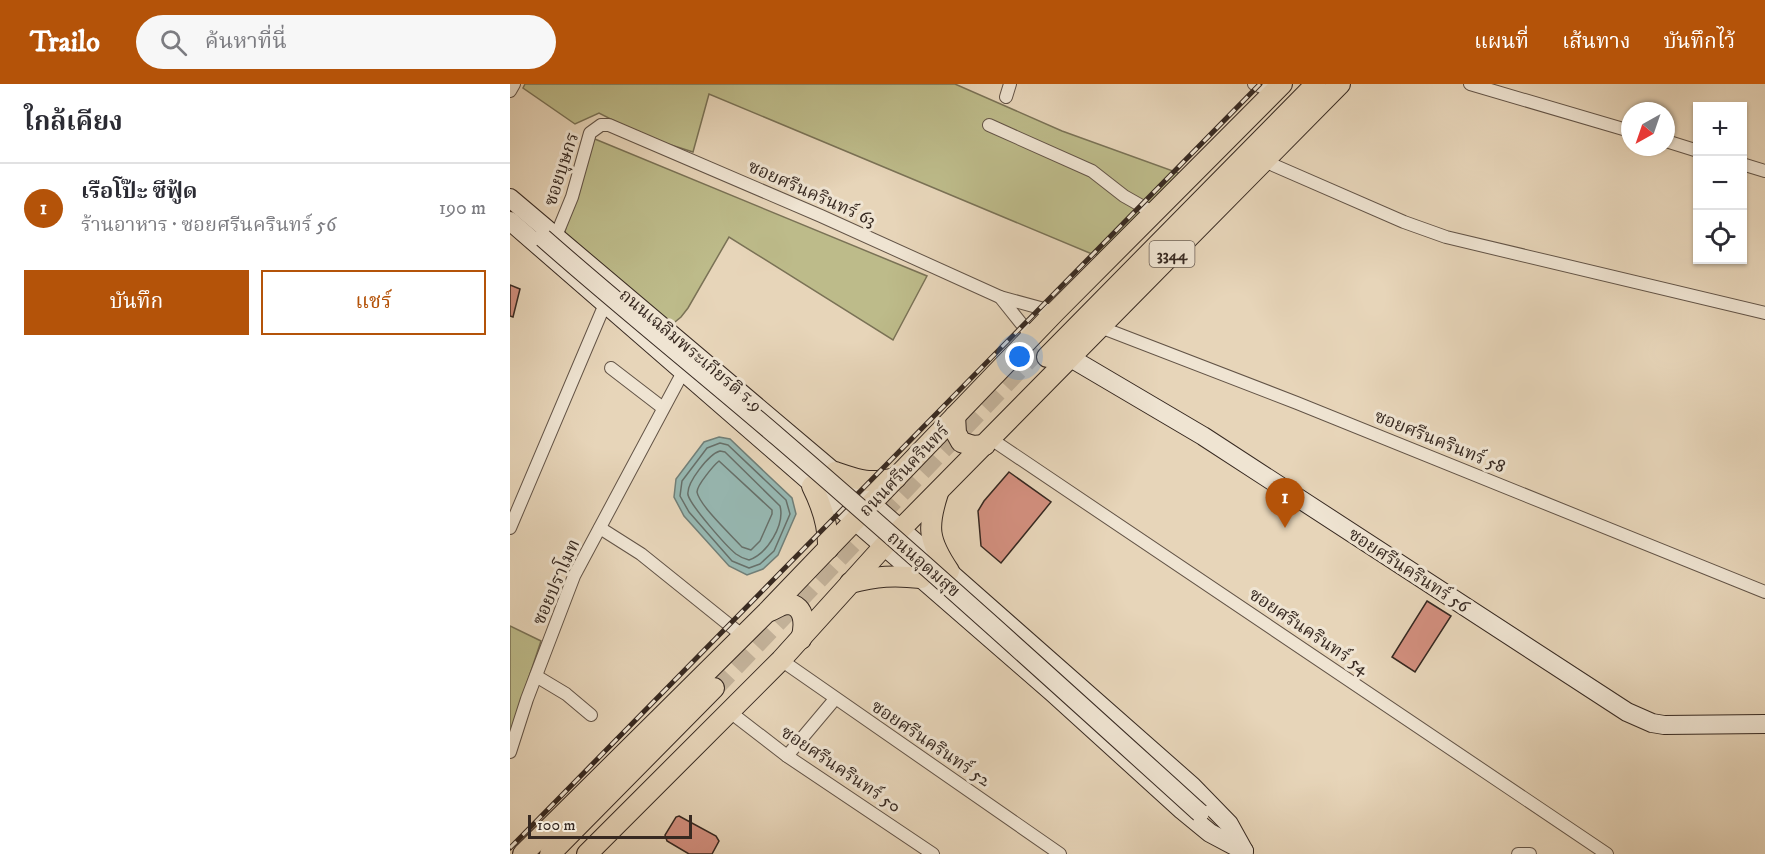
<!DOCTYPE html>
<html lang="th">
<head>
<meta charset="utf-8">
<style>
	:root { --surface:#fff; --page:#f7f7f7; --text:#2b2b33; --muted:#7c7c81; --line:#e1e1e2; --accent:#b45309 }
	body { margin:0; font-family:"IM FELL DW Pica","Noto Serif Thai",serif; background:var(--page); color:var(--text) }
	.controls { position:absolute; right:18px; top:18px; display:grid; overflow:hidden; border-radius:0px; box-shadow:0 2px 4px #0004 }
	.controls button { width:54px; height:54px; display:grid; place-items:center; padding:0; border:0; border-bottom:2px solid var(--line); background:var(--surface); color:var(--text); font:30px sans-serif }
	.compass { position:absolute; left:1111px; top:18px; width:54px; height:54px; border-radius:50%; background:var(--surface); box-shadow:0 2px 4px #0004; rotate:220deg }
	.scale { position:absolute; left:18px; bottom:15px; width:164px; box-sizing:border-box; padding-left:6px; border:3px solid #372921; border-top:0; font-size:16px; line-height:21px; white-space:nowrap; color:#372921; -webkit-text-stroke:4px #efe4d2; paint-order:stroke }
	.you { position:absolute; left:510px; top:273px; width:21px; height:21px; margin:-15px; border:4px solid #fff; border-radius:50%; background:#1a73e8; box-shadow:0 0 0 9px #1a73e833 }
	.badge { display:grid; place-items:center; width:39px; height:39px; border-radius:50%; background:var(--accent); color:#fff; font-size:20px; font-weight:700 }
	.pin { position:absolute; translate:-50% -50px; filter:drop-shadow(0 2px 3px #0008) }
	.pin::after { content:''; position:absolute; top:32px; width:21px; height:18px; background:inherit; clip-path:polygon(0 0,100% 0,50% 100%) }
	.list { margin:0; padding:0; list-style:none }
	h2 { display:flex; justify-content:space-between; align-items:center; height:78px; margin:0; padding:0 24px; font-size:26px }
	h2 small { font-size:20px; font-weight:400; color:var(--muted) }
	.list li { display:grid; grid-template-columns:39px 1fr auto; gap:18px; align-items:center; box-sizing:border-box; height:90px; padding:0 24px; border-top:2px solid var(--line) }
	.list b { display:block; font-size:22px; white-space:nowrap }
	.list p { margin:0; font-size:20px; white-space:nowrap; color:var(--muted) }
	.list em { font-size:20px; font-style:normal; color:var(--muted) }
	.actions { display:flex; gap:12px; padding:18px 24px }
	.actions a { flex:1; padding:14px 0; border:2px solid var(--accent); border-radius:0px; text-align:center; font-size:21px; color:var(--accent) }
	.actions .main { background:var(--accent); color:#fff }
	.icon { flex:none; width:33px; height:33px; fill:none; stroke:currentColor; stroke-width:2; stroke-linecap:round; stroke-linejoin:round }
	.map { position:relative; flex:none; width:1255px; height:770px; overflow:hidden }
	header { display:flex; align-items:center; gap:36px; box-sizing:border-box; height:84px; padding:0 30px; background:var(--accent); color:#fff }
	header strong { font-size:28px }
	nav { display:flex; gap:33px; margin-inline-start:auto; font-size:21px }
	.search { width:420px; height:54px; background:var(--page); display:flex; align-items:center; gap:15px; box-sizing:border-box; padding:0 21px; border-radius:33px; color:var(--muted); font-size:22px }
	main { display:flex }
	aside { flex:1; background:var(--surface) }
	.map>svg:first-child { display:block }
</style>
</head>
<body>
<header>
<strong>Trailo</strong>
<div class="search"><svg class="icon" aria-label="search" viewBox="0 0 24 24"><circle cx="10" cy="10" r="6"/><path d="M15 15l6 6"/></svg>ค้นหาที่นี่</div>
<nav><a>แผนที่</a><a>เส้นทาง</a><a>บันทึกไว้</a></nav>
</header>
<main>
<aside>
<h2>ใกล้เคียง<small></small></h2>
<ul class="list">
<li><span class="badge">1</span><div><b>เรือโป๊ะ ซีฟู้ด</b><p>ร้านอาหาร · ซอยศรีนครินทร์ 56</p></div><em>190 m</em></li>
</ul>
<div class="actions"><a class="main">บันทึก</a><a>แชร์</a></div>
</aside>
<div class="map">
<svg width="1255" height="770" viewBox="0 0 1255 770">
	<rect width="100%" height="100%" fill="#e7d5b9"/>
	<filter id="stains"><feTurbulence type="fractalNoise" baseFrequency=".00333" numOctaves="4"/><feColorMatrix values="0 0 0 0 .2 0 0 0 0 .09 0 0 0 0 .02 0 0 0 .5 -.17"/></filter>
	<radialGradient id="worn" r=".72"><stop offset=".6" stop-color="#630" stop-opacity="0"/><stop offset="1" stop-color="#630" stop-opacity=".3"/></radialGradient>
	<g fill="#bdbb8a" stroke="#7a7256" stroke-width="1.5">
		<path d="M15 0H445L552 47 674 91 590 171 582 170 199 10 183 68 136 53 89 29 65 40 13 4Z"/>
		<path d="M80 53 417 192 383 256 219 153 178 224 171 233 160 242 54 151Z"/>
		<path d="M0 542 31 557 0 650Z"/>
	</g>
	<path fill="#97b8b2" stroke="#717f78" stroke-width="1.5" d="M209 353 220 355 282 414 286 430 268 471 253 485 237 491 219 482 174 432 164 413 166 395 194 358Z"/>
	<g fill="none" stroke-linecap="round" stroke-linejoin="round">
		<g stroke="#67706a" stroke-width="1.5">
			<path d="M210 359 218 361 276 416 280 430 264 467 250 480 239 484 222 477 179 428 170 412 172 397 197 364Z"/>
			<path d="M210 367 215 368 270 422C275 441 257 470 239 476 235 475 230 473 226 470 216 462 181 422 178 411 176 399 199 370 210 367Z"/>
			<path d="M209 377 262 426V430L250 457 241 466 232 463C222 452 189 421 187 408 187 401 204 381 209 377Z"/>
		</g>
	</g>
	<g fill="#d28f7e" stroke="#372921" stroke-width="1.5">
		<path d="M0 201 10 205 3 233 0 232Z"/>
		<path d="M499 388 541 418 491 479 471 462 468 427 474 417Z"/>
		<path d="M917 517 941 532 905 588 882 573Z"/>
		<path d="M169 732 206 752 209 757 202 770H179L157 757 155 751 166 733Z"/>
	</g>
	<g fill="none" stroke-linecap="round" stroke-linejoin="round">
		<path stroke="#c4b39b" stroke-width="20" stroke-dasharray="20 10" stroke-linecap="butt" d="M204 604 528 265"/>
		<g stroke="#635447" stroke-width="14">
			<g id="street">
				<path d="M744 0 764 8"/>
				<path d="M960 0 1120 47"/>
				<path d="M0 7 4 0"/>
				<path d="M496 13 500 0"/>
				<path d="M479 41 582 87 614 112 644 129"/>
				<path d="M1156 57 1188 67"/>
				<path d="M754 77 894 138 936 153 1255 229"/>
				<path d="M1232 80 1255 87"/>
				<path d="M46 152 62 113 80 49 91 41H99L311 132 490 213 545 228"/>
				<path d="M490 213 522 253"/>
				<path d="M590 243 787 319 1255 508"/>
				<path d="M101 284 153 324"/>
				<path d="M481 355 1097 770"/>
				<path d="M0 444 95 220"/>
				<path d="M90 444 131 470 233 552"/>
				<path d="M271 576 550 770"/>
				<path d="M26 592 56 610 81 631"/>
				<path d="M220 628 277 672 423 770"/>
				<path d="M0 668 17 615 64 492 173 288"/>
				<path d="M277 672 325 615"/>
				<path d="M1008 770H1020"/>
			</g>
		</g>
		<g stroke="#372921" stroke-width="20">
			<g id="secondary">
				<path d="M0 114 362 420 682 702 719 740 734 767"/>
				<path d="M0 137 543 609 672 726 700 749 734 767"/>
				<path d="M559 273 693 352 1117 628 1142 639 1154 641 1255 640"/>
			</g>
		</g>
		<g stroke="#372921" stroke-width="22">
			<g id="primary">
				<path d="M537 273 806 0"/>
				<path d="M445 332 446 349 451 358 463 362 475 361"/>
				<path d="M325 388C351 397 358 400 386 394"/>
				<path d="M302 402C312 422 319 442 318 465"/>
				<path d="M428 409C417 443 418 456 439 487"/>
				<path d="M340 499C367 492 384 491 411 494"/>
				<path d="M260 527C265 525 272 520 278 520 296 521 295 543 291 555"/>
				<path d="M13 770 257 528 545 228 772 0"/>
				<path d="M40 770 204 604"/>
				<path d="M77 770 271 576 374 462 830 0"/>
			</g>
		</g>
		<use href="#street" stroke="#efe4d2" stroke-width="12"/>
		<use href="#secondary" stroke="#efe4d2" stroke-width="18"/>
		<use href="#primary" stroke="#e7d5b9" stroke-width="20"/>
		<g stroke="#372921" stroke-width="5">
			<path id="rail" d="M0 764 750 0"/>
		</g>
		<use href="#rail" stroke="#efe4d2" stroke-width="3" stroke-dasharray="9" stroke-linecap="butt"/>
		<g stroke="#372921" stroke-width="20" stroke-linecap="butt">
			<path id="secondary-bridge" d="M33 154C110 222 190 286 268 353 411 476 551 603 690 729"/>
		</g>
		<use href="#secondary-bridge" stroke="#efe4d2" stroke-width="18"/>
	</g>
	<g text-anchor="middle" stroke-width="6" stroke-linejoin="round" paint-order="stroke">
		<rect fill="#efe4d2" stroke="#6e6156" stroke-width="1.5" x="639.5" y="157" width="45" height="26" rx="4.5"/>
		<g font-size="16" font-weight="bold" fill="#372921">
			<text x="662" y="176">3344</text>
		</g>
		<g font-size="18" fill="#372921" stroke="#efe4d2">
			<text transform="translate(51 85) rotate(-72)" y="6">ซอยบุษกร</text>
			<text transform="translate(302 109) rotate(24)" y="6">ซอยศรีนครินทร์ 63</text>
			<text transform="translate(181 266) rotate(40)" y="6">ถนนเฉลิมพระเกียรติ ร.9</text>
			<text transform="translate(930 357) rotate(22)" y="6">ซอยศรีนครินทร์ 58</text>
			<text transform="translate(394 386) rotate(-46)" y="6">ถนนศรีนครินทร์</text>
			<text transform="translate(414 480) rotate(41)" y="6">ถนนอุดมสุข</text>
			<text transform="translate(899 486) rotate(33)" y="6">ซอยศรีนครินทร์ 56</text>
			<text transform="translate(46 498) rotate(-66)" y="6">ซอยปราโมท</text>
			<text transform="translate(799 547) rotate(34)" y="6">ซอยศรีนครินทร์ 54</text>
			<text transform="translate(421 659) rotate(34)" y="6">ซอยศรีนครินทร์ 52</text>
			<text transform="translate(331 685) rotate(34)" y="6">ซอยศรีนครินทร์ 50</text>
		</g>
	</g>
	<rect width="100%" height="100%" filter="url(#stains)"/>
	<rect width="100%" height="100%" fill="url(#worn)"/>
</svg>
<div class="controls">
<button>+</button>
<button>−</button>
<button><svg class="icon" aria-label="locate" viewBox="0 0 24 24"><circle cx="12" cy="12" r="6"/><path d="M12 2v4M12 18v4M2 12h4M18 12h4"/></svg></button>
</div>
<svg class="compass" viewBox="-18 -18 36 36"><path d="M0-13l5 13h-10z" fill="#e53935"/><path d="M0 13l5-13h-10z" fill="#7c7c81"/></svg>
<div class="scale">100 m</div>
<div class="you"></div>
<div class="pin badge" style="left:775px;top:444px">1</div>
</div>
</main>
</body>
</html>
